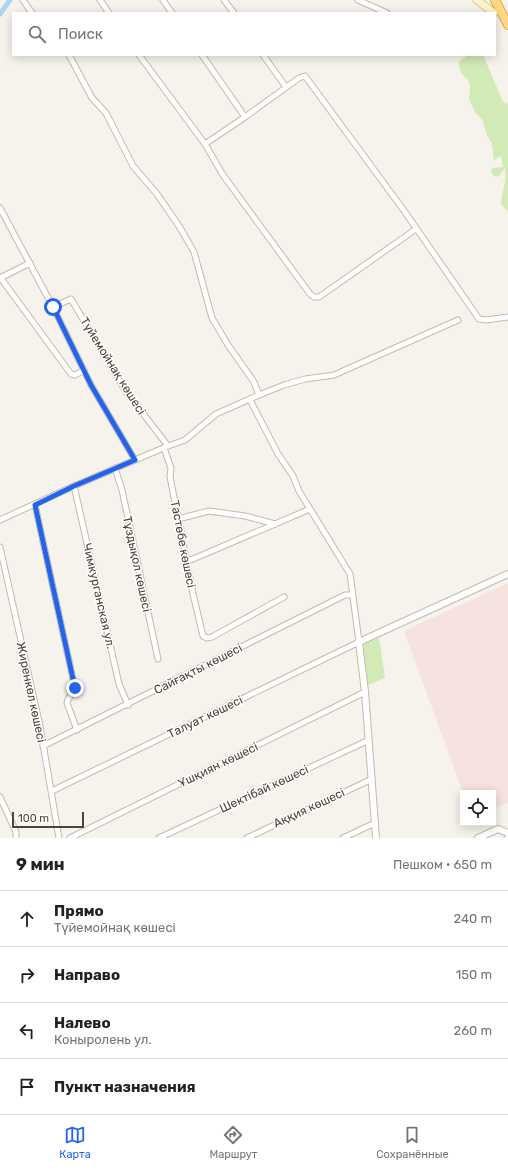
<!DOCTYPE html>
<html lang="ru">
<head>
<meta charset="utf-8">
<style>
	:root { --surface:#fff; --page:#f6f6f6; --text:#202124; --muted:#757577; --line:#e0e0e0; --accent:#2563eb }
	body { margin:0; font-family:Rubik,sans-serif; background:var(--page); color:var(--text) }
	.controls { position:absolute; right:12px; bottom:12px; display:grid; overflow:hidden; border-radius:0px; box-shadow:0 2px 10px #0003 }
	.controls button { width:36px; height:36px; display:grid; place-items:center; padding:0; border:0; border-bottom:1px solid var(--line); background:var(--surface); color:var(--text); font:20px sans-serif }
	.scale { position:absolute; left:12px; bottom:10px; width:72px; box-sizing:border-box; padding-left:4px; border:2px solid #4b4439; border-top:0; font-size:11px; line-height:14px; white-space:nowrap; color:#4b4439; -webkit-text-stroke:3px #fff; paint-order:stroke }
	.stop { position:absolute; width:12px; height:12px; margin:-9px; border:3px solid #2563eb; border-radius:50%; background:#fff }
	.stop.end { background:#2563eb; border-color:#fff; box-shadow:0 1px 4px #0008 }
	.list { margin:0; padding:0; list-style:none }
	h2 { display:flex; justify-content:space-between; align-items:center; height:52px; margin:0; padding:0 16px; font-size:17px }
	h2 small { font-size:13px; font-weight:400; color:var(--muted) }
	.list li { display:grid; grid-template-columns:26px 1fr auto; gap:12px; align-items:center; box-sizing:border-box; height:56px; padding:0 16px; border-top:1px solid var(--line) }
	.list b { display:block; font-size:15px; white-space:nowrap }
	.list p { margin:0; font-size:13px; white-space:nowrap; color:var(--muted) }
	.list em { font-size:13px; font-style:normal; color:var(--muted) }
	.icon { flex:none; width:22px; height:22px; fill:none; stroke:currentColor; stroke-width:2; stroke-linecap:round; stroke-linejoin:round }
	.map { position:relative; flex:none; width:508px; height:838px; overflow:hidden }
	.search { position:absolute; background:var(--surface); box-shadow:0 2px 10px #0003; left:12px; right:12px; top:12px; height:44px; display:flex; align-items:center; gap:10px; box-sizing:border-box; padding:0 14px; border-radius:0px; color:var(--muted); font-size:15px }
	.sheet { height:276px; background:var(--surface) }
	nav { display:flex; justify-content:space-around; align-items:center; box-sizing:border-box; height:56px; border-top:1px solid var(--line); background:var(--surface); font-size:11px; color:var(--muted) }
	nav a { display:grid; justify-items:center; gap:2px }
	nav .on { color:var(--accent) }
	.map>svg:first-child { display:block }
</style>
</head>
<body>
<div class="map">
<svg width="508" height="838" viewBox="0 0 508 838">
	<rect width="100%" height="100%" fill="#f6f3ec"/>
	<path fill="#f6e3e0" d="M508 583V803L493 809V793H463L404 631Z"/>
	<g fill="#d2eab5">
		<path d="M468 55H485L484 57 503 102 508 104V212L501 204C502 192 507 181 505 168L499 176 496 177 491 173 492 168 503 167 501 156 494 160 492 144 487 135 482 119 475 112 469 99 470 88 468 79C461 75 459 69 459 61Z"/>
		<path d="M379 638 385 678 368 685 363 644Z"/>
	</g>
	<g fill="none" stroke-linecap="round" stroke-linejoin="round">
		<path stroke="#a9d4f2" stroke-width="5" d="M0 14 10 0"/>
		<g stroke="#c2bbae" stroke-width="7">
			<g id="minor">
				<path d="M23 0 32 13"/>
				<path d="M100 0 109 13"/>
				<path d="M163 0 172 13"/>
				<path d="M224 0 234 13"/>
				<path d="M358 0 387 13"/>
				<path d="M69 55 92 98 106 113 133 166 157 194 179 226 194 252 212 318 228 345 254 382 259 395"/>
				<path d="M139 55 205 144 223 175 310 294 314 297H319L416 229"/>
				<path d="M202 55 245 117"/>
				<path d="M263 55 286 87"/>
				<path d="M205 144 245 117 299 78 305 76 405 212 479 319 486 320 508 317"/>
				<path d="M0 208 53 307 91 385 135 460"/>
				<path d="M0 277 71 374 75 375 84 370"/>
				<path d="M0 278 30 263"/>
				<path d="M53 307 71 299 125 390 168 446"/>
				<path d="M164 448 171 468 170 477 193 594 203 636 207 638 212 637 284 597"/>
				<path d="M115 468 122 490 158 659"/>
				<path d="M74 486 119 684 128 705"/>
				<path d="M35 505 75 688C74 694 68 696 67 703L77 730"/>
				<path d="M178 519 209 511 245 516 275 524"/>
				<path d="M0 520 74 486 168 446 185 440 216 414 259 395 284 385 305 379 334 375 458 320"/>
				<path d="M0 547 40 726 59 838"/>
				<path d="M186 562 310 509"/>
				<path d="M43 746 345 595H352"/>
				<path d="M52 791 359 642 350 574 299 491 293 476 278 454 250 400"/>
				<path d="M0 797 16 832V838"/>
				<path d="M70 838 365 692"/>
				<path d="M159 838 369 740"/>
				<path d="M247 838 372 779"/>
				<path d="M343 838 375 823"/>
				<path d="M507 838H508"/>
			</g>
		</g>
		<g stroke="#c2bbae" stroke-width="8">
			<g id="tertiary">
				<path d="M376 838 365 692 359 642 508 574"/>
				<path d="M478 838 498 829 508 833"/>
			</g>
		</g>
		<g stroke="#d6c79b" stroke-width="9">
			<path id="secondary" d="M477 0 494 13"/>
		</g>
		<g stroke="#e0a43c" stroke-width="10">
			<path id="trunk" d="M495 0 508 25"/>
		</g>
		<use href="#minor" stroke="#fff" stroke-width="5"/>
		<use href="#tertiary" stroke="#fff" stroke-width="6"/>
		<use href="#secondary" stroke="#fff3cd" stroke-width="7"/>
		<use href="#trunk" stroke="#ffd985" stroke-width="8"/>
	</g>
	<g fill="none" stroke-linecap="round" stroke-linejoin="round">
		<path stroke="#2563eb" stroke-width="5" d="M53 307 91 385 135 460 74 486 35 505 75 688"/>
	</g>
	<g text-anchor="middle" stroke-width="3" stroke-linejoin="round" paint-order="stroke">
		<g font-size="12" fill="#4b4439" stroke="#fff">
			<text transform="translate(113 366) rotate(58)" y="4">Түйемойнақ көшесі</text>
			<text transform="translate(183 544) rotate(79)" y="4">Тастөбе көшесі</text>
			<text transform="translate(137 564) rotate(78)" y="4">Тұздықол көшесі</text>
			<text transform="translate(99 596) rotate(77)" y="4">Чимкурганская ул.</text>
			<text transform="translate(198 669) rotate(-27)" y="4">Сайғақты көшесі</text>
			<text transform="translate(31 692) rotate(78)" y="4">Жиренкөл көшесі</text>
			<text transform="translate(205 717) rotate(-26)" y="4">Талуат көшесі</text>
			<text transform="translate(218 765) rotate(-26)" y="4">Ұшқиян көшесі</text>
			<text transform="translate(264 789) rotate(-25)" y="4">Шектібай көшесі</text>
			<text transform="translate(309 808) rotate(-25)" y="4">Аққия көшесі</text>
		</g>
	</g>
</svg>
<div class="controls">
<button><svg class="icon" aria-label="locate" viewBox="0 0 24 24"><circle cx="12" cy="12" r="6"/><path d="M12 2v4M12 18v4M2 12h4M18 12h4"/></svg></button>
</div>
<div class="scale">100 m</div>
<div class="stop" style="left:53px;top:307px"></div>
<div class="stop end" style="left:75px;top:688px"></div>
<div class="search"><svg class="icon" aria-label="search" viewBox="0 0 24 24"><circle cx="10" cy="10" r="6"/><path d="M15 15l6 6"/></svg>Поиск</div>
</div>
<section class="sheet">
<h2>9 мин<small>Пешком · 650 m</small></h2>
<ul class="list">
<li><svg class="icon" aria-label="ahead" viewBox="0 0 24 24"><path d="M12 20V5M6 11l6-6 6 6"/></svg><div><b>Прямо</b><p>Түйемойнақ көшесі</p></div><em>240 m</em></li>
<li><svg class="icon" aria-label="right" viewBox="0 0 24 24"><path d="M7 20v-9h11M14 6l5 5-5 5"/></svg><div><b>Направо</b></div><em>150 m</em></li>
<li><svg class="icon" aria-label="left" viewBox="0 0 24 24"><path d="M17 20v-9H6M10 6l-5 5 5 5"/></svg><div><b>Налево</b><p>Коныролень ул.</p></div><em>260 m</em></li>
<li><svg class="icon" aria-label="arrive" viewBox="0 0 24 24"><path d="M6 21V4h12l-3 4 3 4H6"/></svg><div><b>Пункт назначения</b></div></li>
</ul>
</section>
<nav>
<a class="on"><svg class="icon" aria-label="map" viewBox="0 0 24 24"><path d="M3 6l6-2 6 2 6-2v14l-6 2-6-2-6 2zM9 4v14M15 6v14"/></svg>Карта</a>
<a><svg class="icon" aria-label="directions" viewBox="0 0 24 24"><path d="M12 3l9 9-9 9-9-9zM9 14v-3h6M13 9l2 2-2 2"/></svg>Маршрут</a>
<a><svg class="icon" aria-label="saved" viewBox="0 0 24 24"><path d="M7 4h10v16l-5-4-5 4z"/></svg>Сохранённые</a>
</nav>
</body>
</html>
